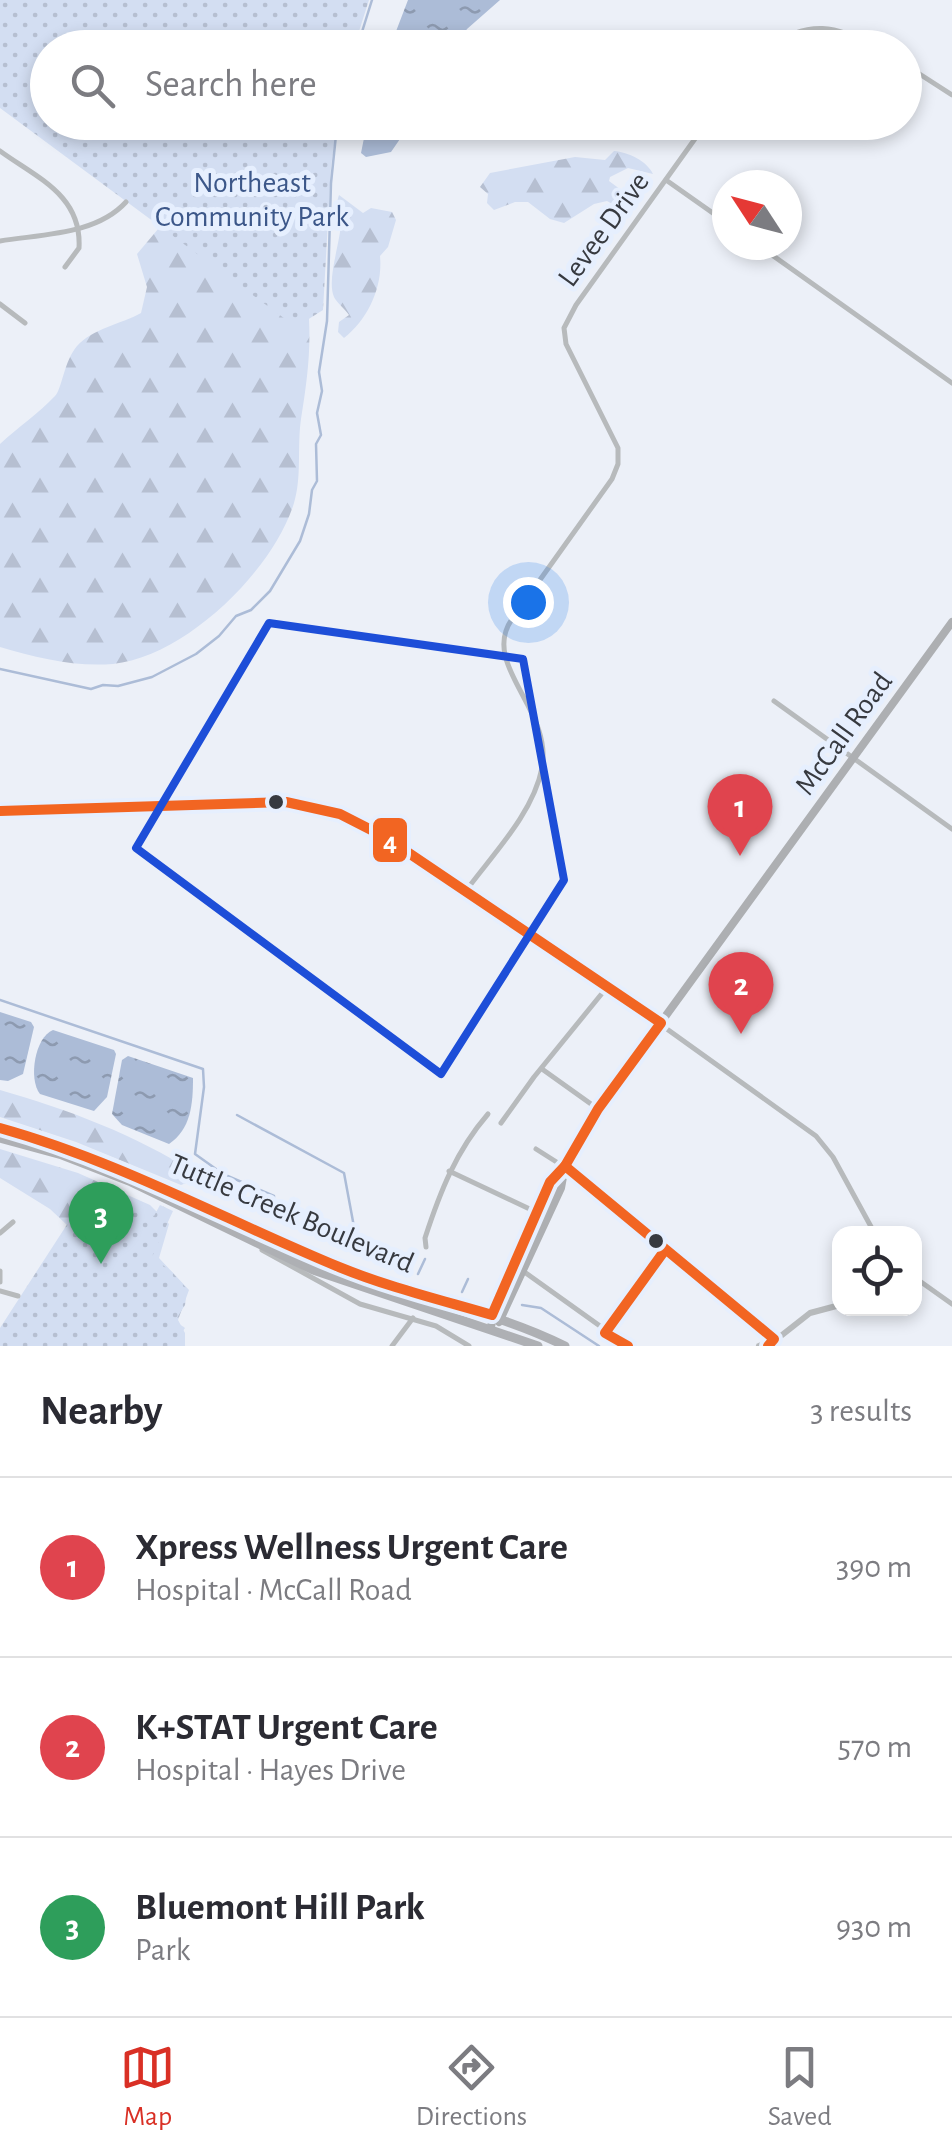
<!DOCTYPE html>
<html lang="en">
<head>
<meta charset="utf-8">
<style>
	:root { --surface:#fff; --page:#f2f2f3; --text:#2b2b33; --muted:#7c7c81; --line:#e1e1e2; --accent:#d93025 }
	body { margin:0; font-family:"Alegreya Sans",sans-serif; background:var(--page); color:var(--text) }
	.controls { position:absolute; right:30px; bottom:30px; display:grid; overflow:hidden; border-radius:20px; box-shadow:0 5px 15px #0003 }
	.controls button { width:90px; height:90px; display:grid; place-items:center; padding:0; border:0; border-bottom:2px solid var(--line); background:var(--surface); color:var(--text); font:50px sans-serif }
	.compass { position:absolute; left:712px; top:170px; width:90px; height:90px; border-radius:50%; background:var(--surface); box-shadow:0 5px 15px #0003; rotate:306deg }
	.you { position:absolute; left:528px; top:602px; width:35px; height:35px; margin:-25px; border:8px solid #fff; border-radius:50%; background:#1a73e8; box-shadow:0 0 0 15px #1a73e833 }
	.badge { display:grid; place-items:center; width:65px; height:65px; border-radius:50%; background:var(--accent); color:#fff; font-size:32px; font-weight:700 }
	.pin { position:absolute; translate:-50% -82px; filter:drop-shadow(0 2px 5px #0008) }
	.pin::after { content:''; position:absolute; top:52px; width:35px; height:30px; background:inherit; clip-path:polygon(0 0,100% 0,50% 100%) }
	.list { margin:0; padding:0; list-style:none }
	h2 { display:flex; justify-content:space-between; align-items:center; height:130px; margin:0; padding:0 40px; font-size:42px }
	h2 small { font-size:32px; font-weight:400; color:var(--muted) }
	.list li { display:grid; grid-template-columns:65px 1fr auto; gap:30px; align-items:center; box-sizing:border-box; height:180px; padding:0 40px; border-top:2px solid var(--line) }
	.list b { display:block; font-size:38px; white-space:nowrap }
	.list p { margin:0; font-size:32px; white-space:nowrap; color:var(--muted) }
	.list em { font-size:32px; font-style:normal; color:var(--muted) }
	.icon { flex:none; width:55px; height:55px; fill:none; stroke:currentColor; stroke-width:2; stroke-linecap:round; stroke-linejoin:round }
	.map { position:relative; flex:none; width:952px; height:1346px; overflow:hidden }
	.search { position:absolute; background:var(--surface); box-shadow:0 5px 15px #0003; left:30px; right:30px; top:30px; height:110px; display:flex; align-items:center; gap:25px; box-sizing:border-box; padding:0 35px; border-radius:55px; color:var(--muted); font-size:38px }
	.sheet { height:670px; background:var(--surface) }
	nav { display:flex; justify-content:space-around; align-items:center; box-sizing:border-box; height:140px; border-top:2px solid var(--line); background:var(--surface); font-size:28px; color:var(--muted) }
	nav a { display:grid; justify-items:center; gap:5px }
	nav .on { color:var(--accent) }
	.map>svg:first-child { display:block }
</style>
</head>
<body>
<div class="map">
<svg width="952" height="1346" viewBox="0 0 952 1346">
	<defs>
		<pattern id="forest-firs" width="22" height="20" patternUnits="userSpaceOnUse" patternTransform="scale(2.5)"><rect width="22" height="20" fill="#d3def2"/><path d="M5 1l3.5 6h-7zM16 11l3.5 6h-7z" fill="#b6bfd1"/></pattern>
		<pattern id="park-dots" width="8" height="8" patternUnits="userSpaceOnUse" patternTransform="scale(2.5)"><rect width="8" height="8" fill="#d3def2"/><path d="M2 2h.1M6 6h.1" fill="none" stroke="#b6bfd1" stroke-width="1.8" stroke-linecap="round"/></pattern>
		<pattern id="water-ripples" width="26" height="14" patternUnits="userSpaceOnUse" patternTransform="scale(2.5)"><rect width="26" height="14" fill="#acbcd7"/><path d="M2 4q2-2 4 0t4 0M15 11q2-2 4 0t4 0" fill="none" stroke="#8d9ab0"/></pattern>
	</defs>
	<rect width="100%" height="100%" fill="#ecf0f8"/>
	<g fill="url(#forest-firs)">
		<path d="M614 151C628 152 647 161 653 174L628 168 610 177 609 181 628 195 626 217H622L614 205 607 201 594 204 564 223 550 219 528 202H515L494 210 487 203 488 194 480 187 490 173 575 157 605 160Z"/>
		<path d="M339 195 363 213 371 208 392 212 396 220 388 247 380 256C383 287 368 319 344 338L338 332 339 322 349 315C345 309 337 303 334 297 326 278 342 240 341 218 340 208 335 206 339 195Z"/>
		<path d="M164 222 308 306C312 346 307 382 301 419 297 447 302 477 294 503 273 571 185 657 113 664 74 667 37 658 0 647V444C17 428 39 413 55 396 62 389 64 361 77 346 92 329 121 324 141 313L147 287 137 254Z"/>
		<path d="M0 1090C67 1109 136 1135 195 1173L194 1180 181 1185 76 1142 0 1117Z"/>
		<path d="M0 1149 78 1173 150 1205 169 1224 159 1258 189 1290 178 1320 185 1333V1346H104L68 1226 50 1209 0 1178Z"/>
	</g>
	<g fill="url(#park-dots)">
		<path d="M0 0H369L354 47 48 48V122L337 123 331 167 323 310 296 327 0 108Z"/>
		<path d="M90 1189 154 1216 160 1205 173 1211 152 1257 172 1272 187 1289 185 1305 175 1321 185 1328 175 1343 179 1346H0V1328Z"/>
	</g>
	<g fill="url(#water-ripples)">
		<path d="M408 0H500L467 29 456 47H390Z"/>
		<path d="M367 123V122L411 123 391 152 366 157 361 153Z"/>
		<path d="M0 1012 31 1022 34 1027 23 1074 8 1081 0 1080Z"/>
		<path d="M53 1030 114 1050 116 1054 107 1097 94 1111 40 1094C28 1079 35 1037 53 1030Z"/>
		<path d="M128 1056 193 1078C193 1104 191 1129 169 1144L122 1125 112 1114 122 1060Z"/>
	</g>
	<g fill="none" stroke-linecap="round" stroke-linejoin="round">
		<g stroke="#acbcd7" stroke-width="2.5">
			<path d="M357 48 372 0"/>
			<path d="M0 669 91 689 103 685 118 686 152 677 196 654 219 636 236 616 251 610 270 591 300 541 309 514 312 490 317 481 316 444 321 435 317 413 322 391 319 372 327 321 331 183 336 135 342 122"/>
			<path d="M0 1000 203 1069 204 1087 195 1154 223 1174 274 1196V1217"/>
			<path d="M237 1115 344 1173 357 1243"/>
			<path d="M418 1274 425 1259"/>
			<path d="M462 1292 468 1279"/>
			<path d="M522 1305 541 1308 599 1346"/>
		</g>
		<g stroke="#b7babc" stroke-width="5">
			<path d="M767 48C809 19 836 25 878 48"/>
			<path d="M904 64 952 95"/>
			<path d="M0 151C37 178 82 195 79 248L65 267"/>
			<path d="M666 180 727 223"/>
			<path d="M0 241C42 234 96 235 126 202"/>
			<path d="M758 245 952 383"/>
			<path d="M0 304 25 323"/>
			<path d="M774 701 952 829"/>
			<path d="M0 811 268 801 319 807 340 814 385 837 593 976 816 1136 833 1157 875 1234"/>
			<path d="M465 892C492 855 533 814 542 768 553 709 480 665 512 619L612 479 618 464V448L566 344 564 328 576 305 707 122"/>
			<path d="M542 1069 598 1109"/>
			<path d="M501 1123 534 1077 608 986"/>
			<path d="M536 1149 577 1175 595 1194 774 1339"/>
			<path d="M449 1171 536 1212"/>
			<path d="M0 1233 13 1222"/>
			<path d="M426 1247 425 1238C440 1192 456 1151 488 1114"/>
			<path d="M262 1250 360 1304 436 1326 469 1346"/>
			<path d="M0 1271V1282"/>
			<path d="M523 1271 628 1346"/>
			<path d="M914 1277 952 1304"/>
			<path d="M0 1291 18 1296"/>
			<path d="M392 1346 413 1318"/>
		</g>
		<g stroke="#b7babc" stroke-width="6">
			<path d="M759 1346 773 1340"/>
			<path d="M768 1346 810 1313 840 1305"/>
		</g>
		<g stroke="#adafb2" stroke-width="8">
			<path d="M499 1322 561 1188 565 1166"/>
			<path d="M491 1327 495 1306 550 1182 565 1166 598 1109 952 622"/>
		</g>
		<g stroke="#aeb0b4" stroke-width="9">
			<path d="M0 1128C120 1157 227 1222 340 1268 414 1298 493 1310 565 1346"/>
			<path d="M0 1138 62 1155 129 1181 313 1270 538 1346"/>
		</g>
		<g stroke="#e6effe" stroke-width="18">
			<g id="bus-1">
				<path d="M0 811 286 802 340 814 385 837 661 1023 598 1109 565 1166 550 1182 492 1315C441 1300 388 1287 339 1267 225 1220 119 1161 0 1128"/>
				<path d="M565 1166 774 1339 768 1346"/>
				<path d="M628 1346 605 1333 665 1250"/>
			</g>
		</g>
		<use href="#bus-1" stroke="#f26522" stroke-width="10"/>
	</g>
	<path fill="none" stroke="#1d4ed8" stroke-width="8" stroke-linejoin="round" d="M269 623 523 659 564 880 441 1074 136 848Z"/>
	<g fill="#373a40" stroke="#e6effe" stroke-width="4">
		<circle cx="276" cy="802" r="9"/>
		<circle cx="656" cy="1241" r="9"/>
	</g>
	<g text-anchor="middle" stroke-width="10" stroke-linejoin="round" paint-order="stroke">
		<g font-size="30" fill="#3c5789" stroke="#e6effe">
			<text x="252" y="192">Northeast<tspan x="252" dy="34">Community Park</tspan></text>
		</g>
		<g font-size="30" fill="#373a40" stroke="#e6effe">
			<text transform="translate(603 229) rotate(-54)" y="10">Levee Drive</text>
			<text transform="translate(843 733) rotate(-54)" y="10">McCall Road</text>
			<text transform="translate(292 1213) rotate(23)" y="10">Tuttle Creek Boulevard</text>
		</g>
	</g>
	<rect stroke="#e6effe" stroke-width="4" x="371" y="816" width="38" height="48" rx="10" fill="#f26522"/>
	<g font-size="28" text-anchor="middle" font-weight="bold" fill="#fff">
		<text x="390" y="850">4</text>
	</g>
</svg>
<div class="controls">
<button><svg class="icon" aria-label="locate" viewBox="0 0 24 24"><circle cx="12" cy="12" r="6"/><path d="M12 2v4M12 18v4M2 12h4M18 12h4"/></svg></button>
</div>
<svg class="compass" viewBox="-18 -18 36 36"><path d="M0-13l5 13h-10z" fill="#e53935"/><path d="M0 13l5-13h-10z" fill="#7c7c81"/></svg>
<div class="you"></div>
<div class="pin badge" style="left:740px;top:856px;background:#e0444e">1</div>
<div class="pin badge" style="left:741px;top:1034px;background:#e0444e">2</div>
<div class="pin badge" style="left:101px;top:1264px;background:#2e9e5b">3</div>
<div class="search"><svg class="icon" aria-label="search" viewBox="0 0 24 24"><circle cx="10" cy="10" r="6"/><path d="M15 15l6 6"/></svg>Search here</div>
</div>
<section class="sheet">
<h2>Nearby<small>3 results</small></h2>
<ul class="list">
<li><span class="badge" style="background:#e0444e">1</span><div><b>Xpress Wellness Urgent Care</b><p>Hospital · McCall Road</p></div><em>390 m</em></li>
<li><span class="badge" style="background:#e0444e">2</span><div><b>K+STAT Urgent Care</b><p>Hospital · Hayes Drive</p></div><em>570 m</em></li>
<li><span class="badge" style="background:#2e9e5b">3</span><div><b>Bluemont Hill Park</b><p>Park</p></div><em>930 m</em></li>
</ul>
</section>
<nav>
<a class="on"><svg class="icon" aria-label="map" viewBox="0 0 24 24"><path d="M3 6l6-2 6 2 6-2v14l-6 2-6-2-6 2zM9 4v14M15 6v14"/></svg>Map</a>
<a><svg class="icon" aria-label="directions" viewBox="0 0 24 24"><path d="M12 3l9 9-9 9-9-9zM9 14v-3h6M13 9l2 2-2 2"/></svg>Directions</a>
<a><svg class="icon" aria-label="saved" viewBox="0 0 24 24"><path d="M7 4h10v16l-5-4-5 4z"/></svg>Saved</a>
</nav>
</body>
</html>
